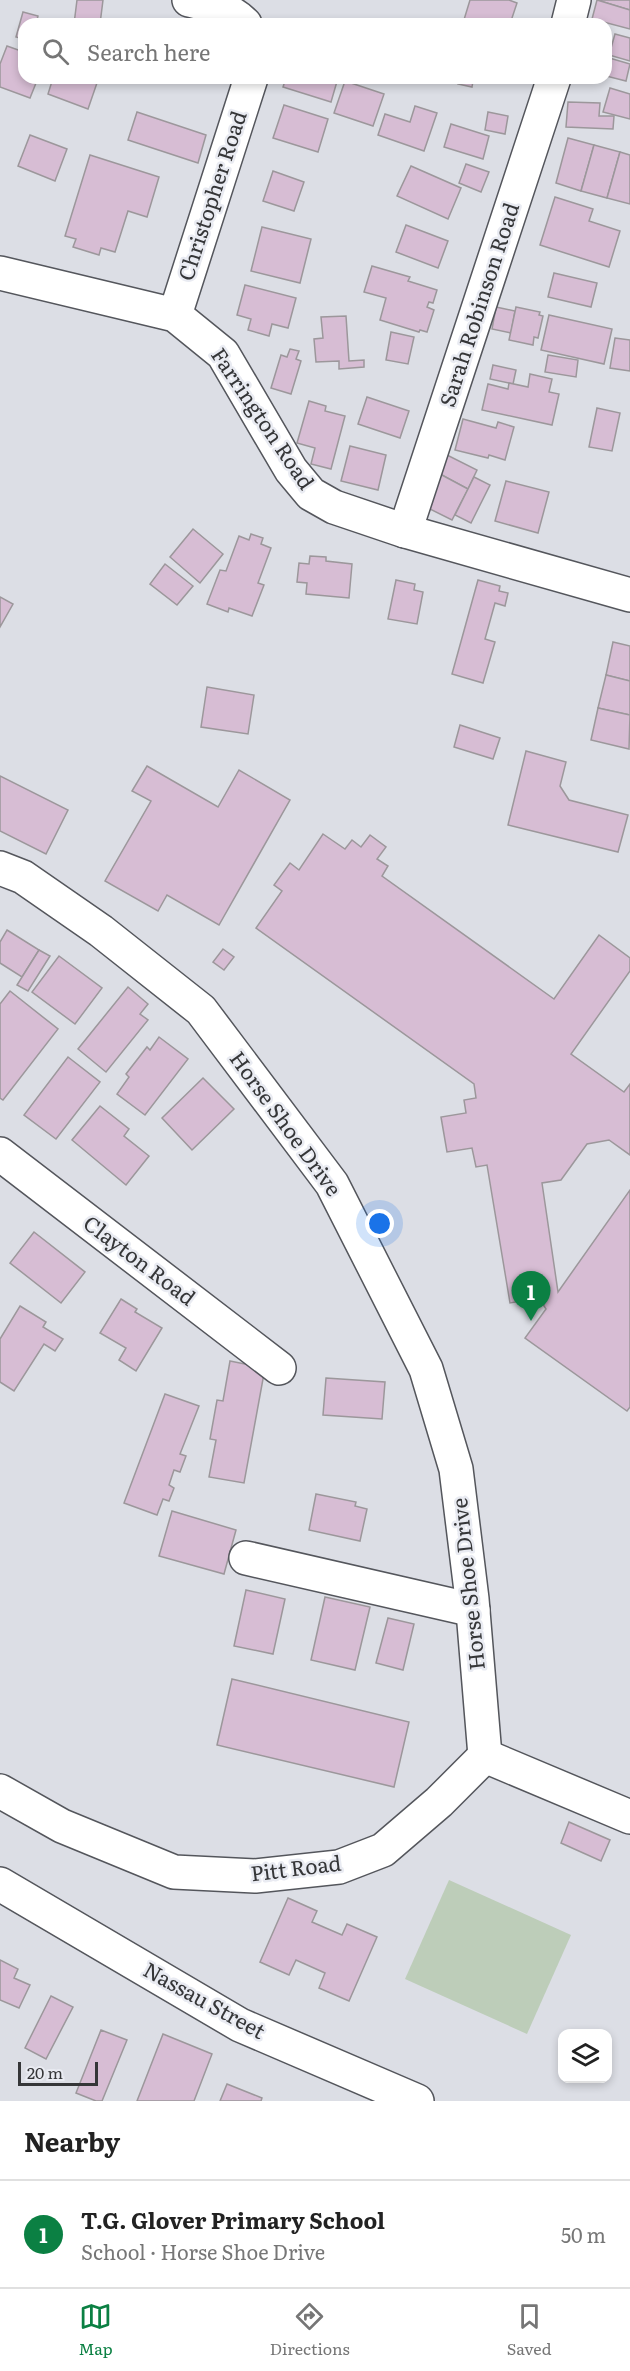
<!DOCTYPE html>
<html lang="en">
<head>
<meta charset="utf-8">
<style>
	:root { --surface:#fff; --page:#f6f6f6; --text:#222; --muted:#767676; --line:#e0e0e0; --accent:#0b8043 }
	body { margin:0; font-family:Literata,serif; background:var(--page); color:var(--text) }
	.controls { position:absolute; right:18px; bottom:18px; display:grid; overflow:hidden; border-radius:12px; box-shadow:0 3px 9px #0003 }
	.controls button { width:54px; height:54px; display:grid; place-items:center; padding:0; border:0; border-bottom:2px solid var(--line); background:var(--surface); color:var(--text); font:30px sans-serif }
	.scale { position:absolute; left:18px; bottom:15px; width:80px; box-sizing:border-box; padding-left:6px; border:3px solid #353638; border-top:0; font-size:16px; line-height:21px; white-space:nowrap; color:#353638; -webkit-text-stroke:4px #e9ebf2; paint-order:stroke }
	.you { position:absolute; left:380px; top:1224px; width:21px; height:21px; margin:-15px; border:4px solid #fff; border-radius:50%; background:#1a73e8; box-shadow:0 0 0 9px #1a73e833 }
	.badge { display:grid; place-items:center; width:39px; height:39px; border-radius:50%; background:var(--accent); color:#fff; font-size:20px; font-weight:700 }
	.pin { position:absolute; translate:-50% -50px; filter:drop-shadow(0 2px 3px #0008) }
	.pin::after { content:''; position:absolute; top:32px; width:21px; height:18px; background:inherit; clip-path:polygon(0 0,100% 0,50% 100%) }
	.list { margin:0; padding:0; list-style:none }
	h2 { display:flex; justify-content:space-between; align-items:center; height:78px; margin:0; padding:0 24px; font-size:26px }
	h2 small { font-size:20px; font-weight:400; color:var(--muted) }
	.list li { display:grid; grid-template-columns:39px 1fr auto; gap:18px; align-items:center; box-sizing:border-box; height:108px; padding:0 24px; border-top:2px solid var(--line) }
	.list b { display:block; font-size:22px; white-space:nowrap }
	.list p { margin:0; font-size:20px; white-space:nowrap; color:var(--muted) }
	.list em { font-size:20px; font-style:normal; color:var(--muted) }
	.icon { flex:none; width:33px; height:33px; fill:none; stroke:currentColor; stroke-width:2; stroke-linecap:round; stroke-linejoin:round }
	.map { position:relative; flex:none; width:630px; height:2101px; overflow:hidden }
	.search { position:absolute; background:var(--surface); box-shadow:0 3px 9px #0003; left:18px; right:18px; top:18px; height:66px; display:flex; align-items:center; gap:15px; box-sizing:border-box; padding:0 21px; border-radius:18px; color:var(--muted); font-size:22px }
	.sheet { height:186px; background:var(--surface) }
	nav { display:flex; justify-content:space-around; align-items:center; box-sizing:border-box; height:84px; border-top:2px solid var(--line); background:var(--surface); font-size:16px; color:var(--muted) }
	nav a { display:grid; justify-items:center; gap:3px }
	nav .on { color:var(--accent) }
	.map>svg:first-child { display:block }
</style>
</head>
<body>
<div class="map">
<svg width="630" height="2101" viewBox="0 0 630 2101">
	<rect width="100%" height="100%" fill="#dcdee5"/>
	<path fill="#bdcdb9" d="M449 1880 571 1935 527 2034 405 1979Z"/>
	<g fill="#d7bdd4" stroke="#9c979b" stroke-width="1.5">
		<path d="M77 0H103L100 24H74Z"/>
		<path d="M470 0H509L517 3 510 24H466L463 23Z"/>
		<path d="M597 0H630V10Z"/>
		<path d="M597 0 630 10V29L592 19Z"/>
		<path d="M23 12 38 16 36 24H24V39L16 37Z"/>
		<path d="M615 34 630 38V61L609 55Z"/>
		<path d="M7 46 24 52V78H38L30 98 0 87V64Z"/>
		<path d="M606 57 630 64 626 81 606 76Z"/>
		<path d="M53 78 98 80 88 109 48 94Z"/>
		<path d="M286 78H338L331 102 283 87Z"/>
		<path d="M426 78H454L453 83Z"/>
		<path d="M460 78H485L484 83 473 81 472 87 458 84Z"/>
		<path d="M345 81 384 94 373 126 334 113Z"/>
		<path d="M610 88 630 94V119L603 112Z"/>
		<path d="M568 102 600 103 599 116H614L613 129 566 127Z"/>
		<path d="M284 105 328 119 318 152 273 138Z"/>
		<path d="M415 106 437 113 424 151 378 135 385 114 410 122Z"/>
		<path d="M137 112 206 135 198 163 128 140Z"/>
		<path d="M488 112 508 116 505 134 485 130Z"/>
		<path d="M451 124 489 136 483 159 444 147Z"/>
		<path d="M30 135 67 149 55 181 18 166Z"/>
		<path d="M568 138 594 145 581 191 556 183Z"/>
		<path d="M594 145 620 152 607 198 581 191Z"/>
		<path d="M620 152 630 155V204L607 198Z"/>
		<path d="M90 155 159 177 147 217 128 211 115 252 101 248 99 255 73 247 76 239 65 236Z"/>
		<path d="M466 164 489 172 481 192 459 183Z"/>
		<path d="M411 166 461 188 448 219 397 196Z"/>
		<path d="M273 171 304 182 294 211 263 201Z"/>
		<path d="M555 197 593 209 589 221 620 231 609 267 540 245Z"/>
		<path d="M406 225 448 241 438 268 396 252Z"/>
		<path d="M262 227 311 239 300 283 251 271Z"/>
		<path d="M372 266 410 277 408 281 437 290 433 303 429 302 427 307 434 310 427 332 420 330 419 332 380 320 386 298 364 292Z"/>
		<path d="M554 273 597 283 591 307 548 297Z"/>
		<path d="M245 285 296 298 288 328 272 324 269 336 248 330 251 319 237 315Z"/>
		<path d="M496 307 515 311 511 333 492 329Z"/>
		<path d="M516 307 540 312 539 315 543 316 538 338 534 337 533 345 509 340Z"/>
		<path d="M549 315 612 329 604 364 541 350Z"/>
		<path d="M346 316 349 361 364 360V367L339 369V361L316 362 314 339 323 338 321 317Z"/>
		<path d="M391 332 414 337 408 364 386 360Z"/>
		<path d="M615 338 630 340V371L610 368Z"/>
		<path d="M290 349 299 351 296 359 301 361 291 394 271 388 281 355 287 357Z"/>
		<path d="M548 355 578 360 576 377 545 372Z"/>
		<path d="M493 365 516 370 513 384 490 379Z"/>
		<path d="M530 374 552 379 549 392 559 394 552 425 482 410 488 384 508 389 509 383 528 387Z"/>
		<path d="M367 397 409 411 400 438 358 424Z"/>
		<path d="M309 401 326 406 325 411 345 416 331 469 311 464 315 448 297 443Z"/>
		<path d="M597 408 620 413 612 451 589 447Z"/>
		<path d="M463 419 496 428 498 422 514 427 505 460 489 455 488 458 455 450Z"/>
		<path d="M350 446 386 455 378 490 341 481Z"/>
		<path d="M445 454 477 470 468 489 436 472Z"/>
		<path d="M440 474 468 489 452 520 424 506Z"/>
		<path d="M474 477 490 485 471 523 455 515Z"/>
		<path d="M506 481 549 492 538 533 495 521Z"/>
		<path d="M193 529 223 554 200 583 170 557Z"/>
		<path d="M251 534 263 538 261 544 271 548 258 583 264 585 252 616 229 608 228 612 207 604 220 570 226 571 239 536 249 540Z"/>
		<path d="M310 556 326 557V561L352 564 349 598 306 594 307 583 297 582 299 563 309 564Z"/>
		<path d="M165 564 193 586 177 605 150 584Z"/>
		<path d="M396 580 415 584 414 590 423 592 417 624 388 619Z"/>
		<path d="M478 580 500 586 499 591 508 593 505 606 495 603 485 639 495 642 483 683 452 674Z"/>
		<path d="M0 597 13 604 0 627Z"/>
		<path d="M613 642 630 646V681L606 675Z"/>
		<path d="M606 675 630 681V715L598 708Z"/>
		<path d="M207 687 254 695 248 734 201 727Z"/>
		<path d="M598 708 630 715 629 749 591 740Z"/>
		<path d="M460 725 500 738 493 759 454 747Z"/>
		<path d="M526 751 566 762 560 786 569 800 628 815 618 852 508 825Z"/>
		<path d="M147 766 218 807 239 770 290 800 219 925 167 895 158 911 105 881 151 801 132 791Z"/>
		<path d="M0 776 68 810 46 854 0 831Z"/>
		<path d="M323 834 345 849 352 840 361 847 370 835 386 847 377 859 388 866 382 876 554 999 599 935 630 958V971L571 1054 624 1092 630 1084V1155L609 1140 587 1144 561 1180 542 1183 558 1292 630 1190V1407L627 1411 525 1338 546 1309 539 1298 510 1303 487 1165 476 1167 472 1148 447 1152 441 1117 466 1113 464 1100 476 1098 474 1084 256 928 282 891 274 885 290 863 299 870Z"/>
		<path d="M7 930 39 950 22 977 0 963V942Z"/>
		<path d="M223 949 234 957 224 970 213 962Z"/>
		<path d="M39 950 50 956 28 991 17 985Z"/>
		<path d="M59 956 102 988 75 1024 32 992Z"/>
		<path d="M128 987 148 1004 140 1014 148 1020 106 1072 78 1049Z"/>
		<path d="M10 991 58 1029 3 1100 0 1098V1004Z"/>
		<path d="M159 1037 188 1059 145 1115 117 1094 129 1077 126 1074 147 1047 150 1050Z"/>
		<path d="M68 1057 100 1082 56 1139 24 1115Z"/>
		<path d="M203 1078 234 1109 192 1150 162 1118Z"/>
		<path d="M100 1106 129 1129 124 1136 149 1156 126 1185 72 1140Z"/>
		<path d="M34 1232 85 1272 61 1303 10 1263Z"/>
		<path d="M121 1299 137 1309 135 1312 162 1328 136 1371 119 1360 126 1348 100 1333Z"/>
		<path d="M20 1306 46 1322 43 1327 63 1339 55 1351 44 1344 14 1391 0 1382V1339Z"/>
		<path d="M230 1361 265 1368 244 1483 209 1477 216 1440 210 1439 217 1400 223 1401Z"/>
		<path d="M326 1378 385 1382 382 1419 323 1415Z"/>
		<path d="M165 1394 199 1406 180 1454 186 1456 180 1472 174 1470 169 1485 174 1488 169 1501 163 1499 157 1515 124 1503Z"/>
		<path d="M316 1494 356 1502 355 1506 367 1509 360 1541 309 1530Z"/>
		<path d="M172 1511 236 1530 224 1574 159 1556Z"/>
		<path d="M246 1590 285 1599 273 1654 234 1646Z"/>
		<path d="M325 1597 370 1607 355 1670 311 1660Z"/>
		<path d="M388 1618 414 1624 403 1670 376 1663Z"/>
		<path d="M232 1679 409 1722 394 1787 217 1745Z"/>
		<path d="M569 1822 610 1840 601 1861 561 1843Z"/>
		<path d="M288 1898 317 1911 312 1922 342 1935 347 1924 377 1937 349 2001 319 1988 325 1973 296 1960 289 1975 260 1962Z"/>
		<path d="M0 1960 18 1969 14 1978 30 1985 19 2008 0 2000Z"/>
		<path d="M51 1996 73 2007 46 2059 25 2048Z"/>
		<path d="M101 2030 127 2040 102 2101H96L76 2093Z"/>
		<path d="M163 2034 212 2054 194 2101H137Z"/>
		<path d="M227 2084 262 2098 261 2101H220Z"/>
	</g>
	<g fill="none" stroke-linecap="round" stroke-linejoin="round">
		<g stroke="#54565c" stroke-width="36">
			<g id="minor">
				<path d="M189 0C209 5 230 8 245 24"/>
				<path d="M568 24 574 0"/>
				<path d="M0 273 175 315 223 354 291 470 311 494 334 507 405 531 630 595"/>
				<path d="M175 315 251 78"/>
				<path d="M405 531 554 78"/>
				<path d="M0 868 23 877 101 931 201 1010 332 1184 426 1369 456 1469 472 1599 485 1756"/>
				<path d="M0 1154 279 1368"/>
				<path d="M246 1558 473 1610"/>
				<path d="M485 1756 630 1817"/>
				<path d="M0 1791 62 1826 174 1872 255 1876 339 1867 383 1850 439 1802 485 1756"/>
			</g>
		</g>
		<g stroke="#54565c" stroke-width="36">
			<path id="major" d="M0 1884 240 2025 417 2101"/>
		</g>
		<use href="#minor" stroke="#fff" stroke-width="33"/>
		<use href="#major" stroke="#fff" stroke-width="33"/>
	</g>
	<g text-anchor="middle" stroke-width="5" stroke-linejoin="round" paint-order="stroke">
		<g font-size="21" fill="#353638" stroke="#e9ebf2">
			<text transform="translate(213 196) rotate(-72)" y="7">Christopher Road</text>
			<text transform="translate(480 305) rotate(-72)" y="7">Sarah Robinson Road</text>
			<text transform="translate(262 419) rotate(56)" y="7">Farrington Road</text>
			<text transform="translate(285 1124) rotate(54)" y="7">Horse Shoe Drive</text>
			<text transform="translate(139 1261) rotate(37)" y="7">Clayton Road</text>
			<text transform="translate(469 1584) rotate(-96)" y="7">Horse Shoe Drive</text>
			<text transform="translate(296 1869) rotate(-7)" y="7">Pitt Road</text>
			<text transform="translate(204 2001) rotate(29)" y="7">Nassau Street</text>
		</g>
	</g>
</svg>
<div class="controls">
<button><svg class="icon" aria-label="layers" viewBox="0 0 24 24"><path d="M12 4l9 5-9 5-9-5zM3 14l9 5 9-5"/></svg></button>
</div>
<div class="scale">20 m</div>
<div class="you"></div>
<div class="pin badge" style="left:531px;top:1321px">1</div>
<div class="search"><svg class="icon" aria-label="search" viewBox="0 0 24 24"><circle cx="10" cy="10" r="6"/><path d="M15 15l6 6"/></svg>Search here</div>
</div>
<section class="sheet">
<h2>Nearby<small></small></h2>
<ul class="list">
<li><span class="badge">1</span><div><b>T.G. Glover Primary School</b><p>School · Horse Shoe Drive</p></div><em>50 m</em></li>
</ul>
</section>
<nav>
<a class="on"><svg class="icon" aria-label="map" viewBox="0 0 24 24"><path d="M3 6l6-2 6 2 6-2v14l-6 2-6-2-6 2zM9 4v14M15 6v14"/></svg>Map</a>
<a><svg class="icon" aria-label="directions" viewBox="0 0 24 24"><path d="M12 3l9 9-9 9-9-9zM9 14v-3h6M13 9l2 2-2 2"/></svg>Directions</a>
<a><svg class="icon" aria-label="saved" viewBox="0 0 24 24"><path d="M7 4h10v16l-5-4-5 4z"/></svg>Saved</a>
</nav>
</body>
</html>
